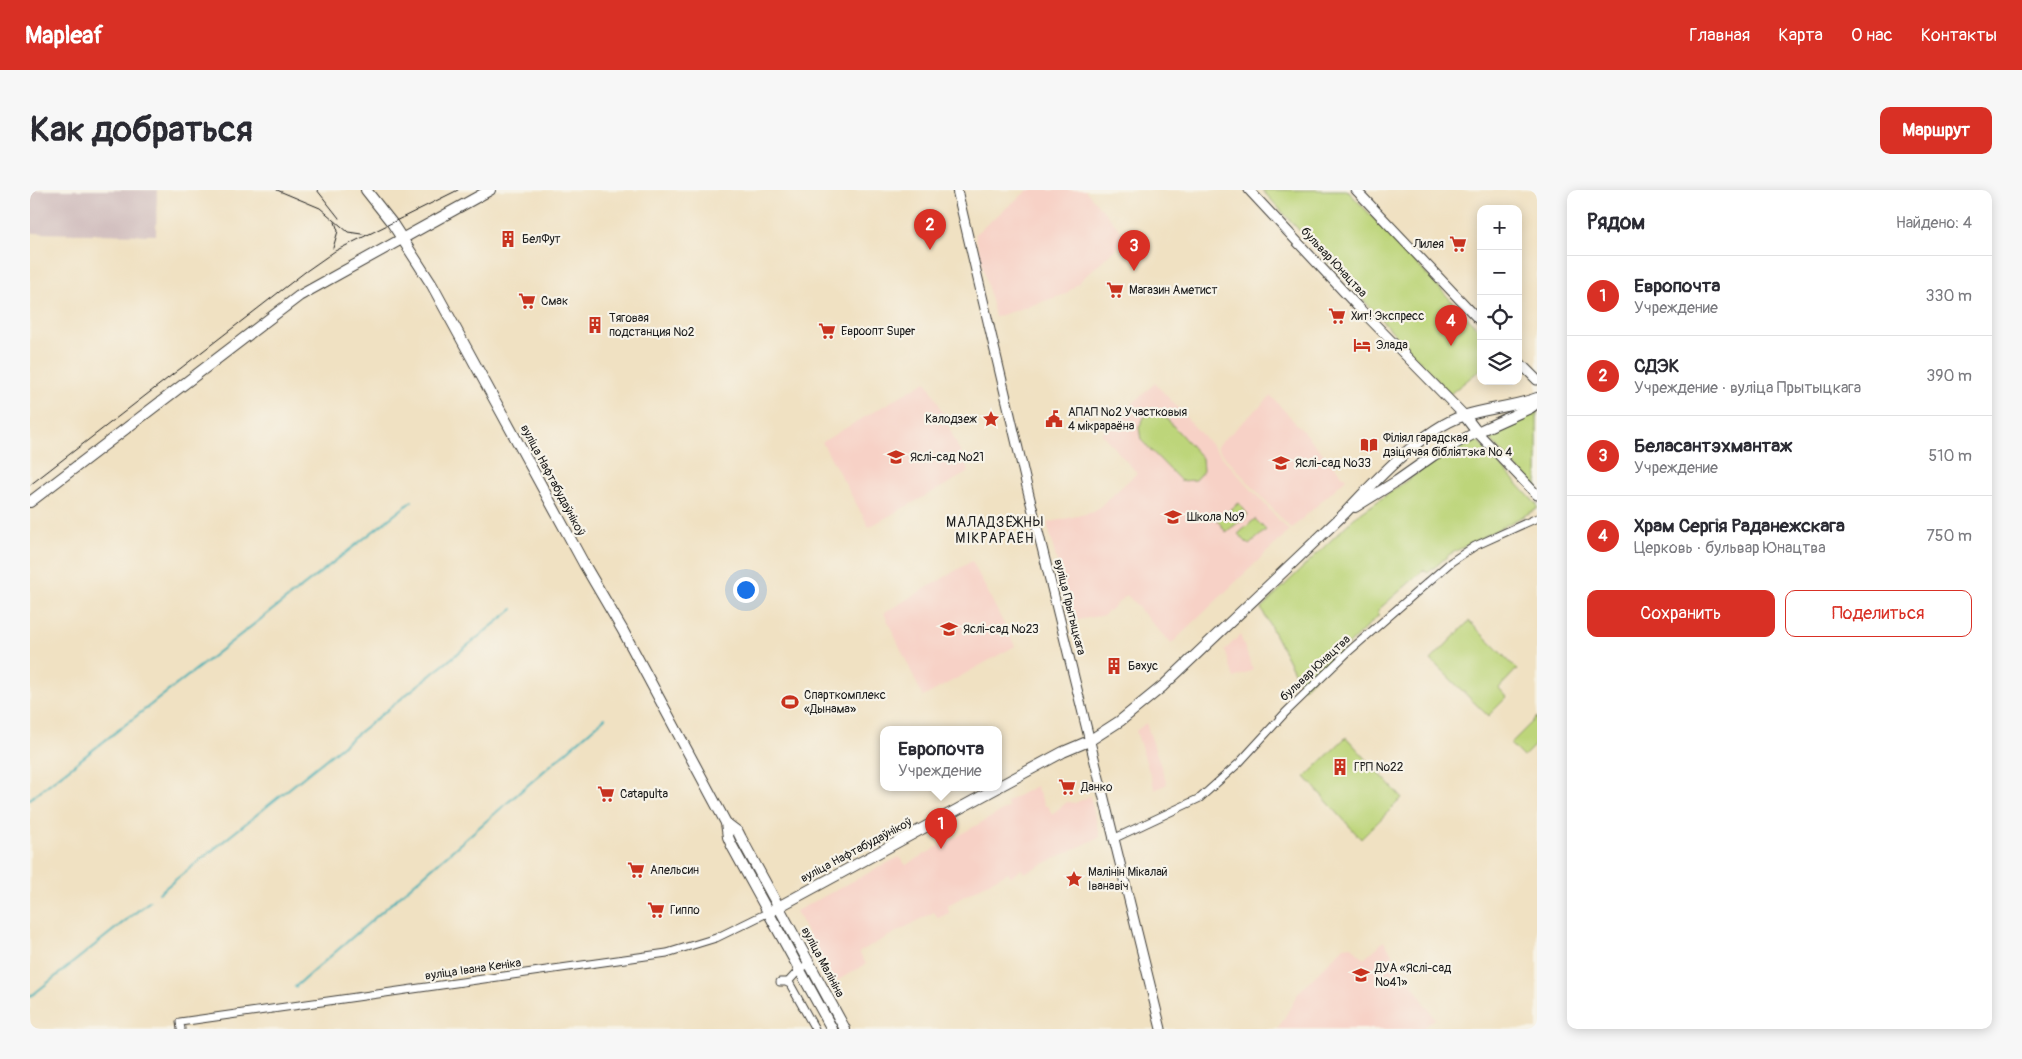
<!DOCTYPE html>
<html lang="ru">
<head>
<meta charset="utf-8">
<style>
	:root { --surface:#fff; --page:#f7f7f7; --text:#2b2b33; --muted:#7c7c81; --line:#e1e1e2; --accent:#d93025 }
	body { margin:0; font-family:Pangolin,sans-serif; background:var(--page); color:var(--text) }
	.controls { position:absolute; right:15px; top:15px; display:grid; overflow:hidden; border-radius:10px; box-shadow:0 2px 12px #0003 }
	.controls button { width:45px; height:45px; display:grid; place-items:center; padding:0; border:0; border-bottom:1px solid var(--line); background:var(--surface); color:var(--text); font:25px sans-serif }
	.you { position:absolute; left:715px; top:399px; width:18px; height:18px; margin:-12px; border:4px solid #fff; border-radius:50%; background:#1a73e8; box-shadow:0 0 0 8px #1a73e833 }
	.badge { display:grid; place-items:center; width:32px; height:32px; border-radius:50%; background:var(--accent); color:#fff; font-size:16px; font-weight:700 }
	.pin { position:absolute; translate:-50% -41px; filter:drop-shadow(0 1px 2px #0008) }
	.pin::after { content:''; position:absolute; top:26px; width:18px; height:15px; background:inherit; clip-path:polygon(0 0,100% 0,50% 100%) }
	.popup { position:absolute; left:850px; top:536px; width:122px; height:65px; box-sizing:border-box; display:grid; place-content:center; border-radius:10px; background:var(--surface); filter:drop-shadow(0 1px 4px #0005); font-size:16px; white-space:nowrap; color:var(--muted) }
	.popup b { font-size:19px; color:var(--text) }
	.popup::after { content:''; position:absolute; left:50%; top:100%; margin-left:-10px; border:10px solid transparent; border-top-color:var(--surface) }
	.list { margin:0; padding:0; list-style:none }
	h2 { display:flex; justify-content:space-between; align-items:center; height:65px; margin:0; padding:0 20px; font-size:21px }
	h2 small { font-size:16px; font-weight:400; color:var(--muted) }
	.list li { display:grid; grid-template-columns:32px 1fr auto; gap:15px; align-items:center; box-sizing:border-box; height:80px; padding:0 20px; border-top:1px solid var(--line) }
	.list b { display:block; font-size:19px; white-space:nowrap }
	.list p { margin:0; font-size:16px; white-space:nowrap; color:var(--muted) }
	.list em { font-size:16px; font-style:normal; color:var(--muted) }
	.actions { display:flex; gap:10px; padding:15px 20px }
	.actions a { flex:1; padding:11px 0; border:1px solid var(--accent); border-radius:10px; text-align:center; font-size:18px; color:var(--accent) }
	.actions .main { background:var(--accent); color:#fff }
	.icon { flex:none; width:28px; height:28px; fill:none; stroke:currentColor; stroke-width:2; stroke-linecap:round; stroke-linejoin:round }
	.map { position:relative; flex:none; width:1507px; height:839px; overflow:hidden; border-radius:10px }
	header { display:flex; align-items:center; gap:30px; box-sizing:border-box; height:70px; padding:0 25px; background:var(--accent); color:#fff }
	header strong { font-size:24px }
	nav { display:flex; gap:28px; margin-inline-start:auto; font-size:18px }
	.intro { display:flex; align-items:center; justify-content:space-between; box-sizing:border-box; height:120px; padding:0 30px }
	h1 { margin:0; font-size:35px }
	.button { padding:12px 22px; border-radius:10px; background:var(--accent); color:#fff; font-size:18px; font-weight:700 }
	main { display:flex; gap:30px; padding:0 30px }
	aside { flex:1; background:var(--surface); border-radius:10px; box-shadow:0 2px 12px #0003 }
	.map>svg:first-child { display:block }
</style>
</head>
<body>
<header>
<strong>Mapleaf</strong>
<nav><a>Главная</a><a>Карта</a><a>О нас</a><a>Контакты</a></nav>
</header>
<div class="intro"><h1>Как добраться</h1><a class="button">Маршрут</a></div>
<main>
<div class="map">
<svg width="1507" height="839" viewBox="0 0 1507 839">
	<rect width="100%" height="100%" fill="#f7f3e8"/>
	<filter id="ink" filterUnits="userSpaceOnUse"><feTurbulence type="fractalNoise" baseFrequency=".02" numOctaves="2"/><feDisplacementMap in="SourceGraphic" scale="10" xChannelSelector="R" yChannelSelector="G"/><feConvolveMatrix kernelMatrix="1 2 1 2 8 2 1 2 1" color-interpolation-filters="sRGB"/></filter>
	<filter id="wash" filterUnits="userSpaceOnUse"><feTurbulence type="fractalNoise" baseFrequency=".0096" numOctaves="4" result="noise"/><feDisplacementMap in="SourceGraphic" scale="20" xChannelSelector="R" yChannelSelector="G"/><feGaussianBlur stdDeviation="1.12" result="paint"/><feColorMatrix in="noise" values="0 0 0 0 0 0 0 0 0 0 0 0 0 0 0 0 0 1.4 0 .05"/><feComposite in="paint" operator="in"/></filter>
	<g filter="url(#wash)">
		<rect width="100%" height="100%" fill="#f0e1c2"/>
		<g fill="#f7d1c6">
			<path d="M998 0H1055L1097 48 1036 104 965 127 945 44Z"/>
			<path d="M896 191 906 208 939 282 839 337 792 252Z"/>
			<path d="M1125 193 1259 341 1141 454 1097 405 1074 425 1042 431 1017 333 1064 322 1107 283 1071 243Z"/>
			<path d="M1241 206 1316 289 1261 339 1186 257Z"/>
			<path d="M942 371 985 456 893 507 854 423Z"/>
			<path d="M1210 445 1223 480 1204 488 1195 460Z"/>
			<path d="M1116 533 1137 594 1125 600 1106 541Z"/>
			<path d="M1006 596 1015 616H1018L1022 624 1037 612 1045 613 1060 606 1070 647 994 683 992 679 981 687 978 682 918 715 919 723 908 728 904 722 829 762 836 774 803 793 766 721 869 667 876 675 979 617 976 612Z"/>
			<path d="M1354 751 1405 829 1391 839H1248L1269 802 1314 757 1322 756 1334 769Z"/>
		</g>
		<path fill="#d2bfbf" d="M0 0H127L126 45 0 43Z"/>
		<g fill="#bdd57a" stroke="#6c784b">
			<path d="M1232 0H1317L1451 142V179L1420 204Z"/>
			<path d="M1507 221V299L1457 246Z"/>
			<path d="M1126 224 1137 229 1172 268 1173 281 1165 290 1151 291 1111 250 1109 237 1115 226Z"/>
			<path d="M1445 248 1507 315V319L1420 364 1398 383 1394 380 1348 420 1349 425 1273 499 1231 418 1324 328 1417 262Z"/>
			<path d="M1209 313 1218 325 1196 342 1187 330Z"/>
			<path d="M1225 329 1236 340 1219 355 1208 344Z"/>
			<path d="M1439 431 1487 479 1469 498 1477 507 1458 526 1401 470Z"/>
			<path d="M1507 527V553L1493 567 1480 554Z"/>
			<path d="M1316 547 1372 608 1331 649 1275 587Z"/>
		</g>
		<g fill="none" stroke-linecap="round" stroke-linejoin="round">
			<g stroke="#3aacb3" stroke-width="2">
				<path d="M0 609 382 311"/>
				<path d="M129 703 483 419"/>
				<path d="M265 797 575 528"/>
				<path d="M0 807 120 711"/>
			</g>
		</g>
	</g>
	<g filter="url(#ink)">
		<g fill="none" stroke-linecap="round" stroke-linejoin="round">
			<g stroke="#3c3a35" stroke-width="9">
				<g id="minor">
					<path d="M1083 649 1170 608 1209 573 1256 522 1318 462 1421 372 1445 356 1507 328"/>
					<path d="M750 792H756L760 794 785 839"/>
					<path d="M758 792 770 779 780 773"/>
					<path d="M151 839 150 832 637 763 686 748 739 722"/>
				</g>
			</g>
			<g stroke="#3c3a35" stroke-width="11">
				<g id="tertiary">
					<path d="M927 0 998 301 1131 839"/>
					<path d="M1219 0 1328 117 1434 225"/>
					<path d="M1326 0 1451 132"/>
					<path d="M1488 171 1507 190"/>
					<path d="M1447 242 1507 305"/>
				</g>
			</g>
			<g stroke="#3c3a35" stroke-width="12">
				<g id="secondary">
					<path d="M336 0 362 33 402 95 554 374 592 439 696 633 698 647 702 656 802 839"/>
					<path d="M1434 225 1447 242"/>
					<path d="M0 312 269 106 460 0"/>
					<path d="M1325 317 1367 291 1404 265 1447 242 1500 218 1507 213"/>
					<path d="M968 597 1033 562 1059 551 1090 531 1133 496 1315 323C1343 293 1394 238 1433 226 1457 218 1483 217 1507 208"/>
					<path d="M696 633 708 642 711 648 815 839"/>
					<path d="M739 722 967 598"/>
				</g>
			</g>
			<use href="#minor" stroke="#fff" stroke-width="7"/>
			<use href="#tertiary" stroke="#fff" stroke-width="9"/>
			<use href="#secondary" stroke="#fff" stroke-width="10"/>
			<g stroke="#1c1c1c" stroke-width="1">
				<path d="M247 0 290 18 318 42 338 45"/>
				<path d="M287 0 309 28"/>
				<path d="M303 58 308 41 305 32"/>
				<path d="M0 295 275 82 305 61 428 0"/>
			</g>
		</g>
	</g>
	<defs>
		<g id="building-bare" transform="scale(1.35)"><path d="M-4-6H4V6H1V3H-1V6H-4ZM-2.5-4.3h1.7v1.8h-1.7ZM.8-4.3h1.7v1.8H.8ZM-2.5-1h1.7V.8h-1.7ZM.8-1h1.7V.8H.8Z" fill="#c8321e" stroke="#f7f3e8" stroke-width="2.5" paint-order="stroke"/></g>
		<g id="supermarket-bare" transform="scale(1.35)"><path d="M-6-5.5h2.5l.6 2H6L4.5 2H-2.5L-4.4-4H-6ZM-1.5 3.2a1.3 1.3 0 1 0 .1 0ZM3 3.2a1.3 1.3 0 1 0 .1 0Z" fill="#c8321e" stroke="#f7f3e8" stroke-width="2.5" paint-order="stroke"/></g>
		<g id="hotel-bare" transform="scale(1.35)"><path d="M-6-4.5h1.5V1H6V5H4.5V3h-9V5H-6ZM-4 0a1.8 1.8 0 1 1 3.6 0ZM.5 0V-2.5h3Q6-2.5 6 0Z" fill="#c8321e" stroke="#f7f3e8" stroke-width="2.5" paint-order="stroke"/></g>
		<g id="sight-bare" transform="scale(1.35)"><path d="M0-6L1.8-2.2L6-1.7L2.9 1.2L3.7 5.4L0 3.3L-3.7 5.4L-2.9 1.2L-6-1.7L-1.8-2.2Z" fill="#c8321e" stroke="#f7f3e8" stroke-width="2.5" paint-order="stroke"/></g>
		<g id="civic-bare" transform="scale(1.35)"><path d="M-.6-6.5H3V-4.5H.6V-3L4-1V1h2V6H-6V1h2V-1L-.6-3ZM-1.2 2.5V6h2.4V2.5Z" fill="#c8321e" stroke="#f7f3e8" stroke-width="2.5" paint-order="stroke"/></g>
		<g id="library-bare" transform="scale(1.35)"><path d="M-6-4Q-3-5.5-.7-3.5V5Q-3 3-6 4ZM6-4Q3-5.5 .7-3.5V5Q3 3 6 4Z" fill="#c8321e" stroke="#f7f3e8" stroke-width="2.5" paint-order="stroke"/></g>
		<g id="school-bare" transform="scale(1.35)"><path d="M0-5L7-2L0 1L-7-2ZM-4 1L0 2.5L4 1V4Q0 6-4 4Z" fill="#c8321e" stroke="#f7f3e8" stroke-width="2.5" paint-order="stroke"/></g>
		<g id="stadium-bare" transform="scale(1.35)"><path d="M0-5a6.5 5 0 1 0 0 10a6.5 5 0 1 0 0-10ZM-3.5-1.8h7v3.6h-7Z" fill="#c8321e" stroke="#f7f3e8" stroke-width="2.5" paint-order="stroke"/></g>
	</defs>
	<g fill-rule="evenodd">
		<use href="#building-bare" x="478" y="49"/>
		<use href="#supermarket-bare" x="1428" y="54"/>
		<use href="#supermarket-bare" x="1085" y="100"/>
		<use href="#supermarket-bare" x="497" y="111"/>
		<use href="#supermarket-bare" x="1307" y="126"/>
		<use href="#building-bare" x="565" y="135"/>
		<use href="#supermarket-bare" x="797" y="141"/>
		<use href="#hotel-bare" x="1332" y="155"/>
		<use href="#sight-bare" x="961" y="229"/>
		<use href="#civic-bare" x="1024" y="229"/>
		<use href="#library-bare" x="1339" y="255"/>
		<use href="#school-bare" x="866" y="267"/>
		<use href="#school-bare" x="1251" y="273"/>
		<use href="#school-bare" x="1143" y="327"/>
		<use href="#school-bare" x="919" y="439"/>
		<use href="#building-bare" x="1084" y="476"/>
		<use href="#stadium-bare" x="760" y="512"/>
		<use href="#building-bare" x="1310" y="577"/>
		<use href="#supermarket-bare" x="1037" y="597"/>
		<use href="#supermarket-bare" x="576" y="604"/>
		<use href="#supermarket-bare" x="606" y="680"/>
		<use href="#sight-bare" x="1044" y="689"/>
		<use href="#supermarket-bare" x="626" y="720"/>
		<use href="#school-bare" x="1331" y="785"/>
	</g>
	<g text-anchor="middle" stroke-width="4.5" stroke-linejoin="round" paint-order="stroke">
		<g font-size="12" fill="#1c1c1c" stroke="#f7f3e8" text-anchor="start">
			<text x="492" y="53">БелФут</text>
			<text x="1414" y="58" text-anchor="end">Лилея</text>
			<text x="1099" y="104">Магазин Аметист</text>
			<text x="511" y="115">Смак</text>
			<text x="1321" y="130">Хит! Экспресс</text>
			<text x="579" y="132">Тяговая<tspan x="579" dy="14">подстанция №2</tspan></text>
			<text x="811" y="145">Евроопт Super</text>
			<text x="1346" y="159">Элада</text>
			<text x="1038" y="226">АПАП №2 Участковыя<tspan x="1038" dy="14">4 мікрараёна</tspan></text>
			<text x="947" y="233" text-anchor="end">Калодзеж</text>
			<text x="1353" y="252">Філіял гарадская<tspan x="1353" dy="14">дзіцячая бібліятэка № 4</tspan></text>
			<text x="880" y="271">Яслі-сад №21</text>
			<text x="1265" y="277">Яслі-сад №33</text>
			<text x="1157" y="331">Школа №9</text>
			<text x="933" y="443">Яслі-сад №23</text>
			<text x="1098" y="480">Бахус</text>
			<text x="774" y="509">Спарткомплекс<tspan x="774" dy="14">«Дынама»</tspan></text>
			<text x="1324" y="581">ГРП №22</text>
			<text x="1051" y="601">Данко</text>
			<text x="590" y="608">Catapulta</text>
			<text x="620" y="684">Апельсин</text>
			<text x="1058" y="686">Малінін Мікалай<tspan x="1058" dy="14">Іванавіч</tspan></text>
			<text x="640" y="724">Гиппо</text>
			<text x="1345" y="782">ДУА «Яслі-сад<tspan x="1345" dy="14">№41»</tspan></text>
		</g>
		<g font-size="12" fill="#1c1c1c" stroke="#f7f3e8">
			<text transform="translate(1304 72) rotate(47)" y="4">бульвар Юнацтва</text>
			<text transform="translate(523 290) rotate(62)" y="4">вуліца Нафтабудаўнікоў</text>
			<text transform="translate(1040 417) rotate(76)" y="4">вуліца Прытыцкага</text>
			<text transform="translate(1285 478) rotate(-43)" y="4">бульвар Юнацтва</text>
			<text transform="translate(826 660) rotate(-28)" y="4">вуліца Нафтабудаўнікоў</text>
			<text transform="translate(793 772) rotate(62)" y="4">вуліца Малініна</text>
			<text transform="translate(443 779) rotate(-8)" y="4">вуліца Івана Кеніка</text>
		</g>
		<g font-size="14" letter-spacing="1" fill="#1c1c1c" stroke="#f7f3e8">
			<text x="965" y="337">МАЛАДЗЁЖНЫ<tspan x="965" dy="16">МІКРАРАЁН</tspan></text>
		</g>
	</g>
</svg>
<div class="controls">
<button>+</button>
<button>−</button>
<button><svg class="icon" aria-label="locate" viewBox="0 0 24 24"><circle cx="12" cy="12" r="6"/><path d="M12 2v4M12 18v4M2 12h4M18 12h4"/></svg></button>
<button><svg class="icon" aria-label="layers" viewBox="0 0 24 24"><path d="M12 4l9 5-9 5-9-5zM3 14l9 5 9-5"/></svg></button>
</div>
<div class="you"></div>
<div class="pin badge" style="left:911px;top:659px">1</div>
<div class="popup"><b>Европочта</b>Учреждение</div>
<div class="pin badge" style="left:900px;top:60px">2</div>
<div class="pin badge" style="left:1104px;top:81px">3</div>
<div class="pin badge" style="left:1421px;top:156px">4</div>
</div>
<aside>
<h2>Рядом<small>Найдено: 4</small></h2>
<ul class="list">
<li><span class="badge">1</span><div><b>Европочта</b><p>Учреждение</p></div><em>330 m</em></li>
<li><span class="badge">2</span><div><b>СДЭК</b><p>Учреждение · вуліца Прытыцкага</p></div><em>390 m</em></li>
<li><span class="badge">3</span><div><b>Беласантэхмантаж</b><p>Учреждение</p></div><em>510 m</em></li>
<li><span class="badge">4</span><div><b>Храм Сергія Раданежскага</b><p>Церковь · бульвар Юнацтва</p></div><em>750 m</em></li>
</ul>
<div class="actions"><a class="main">Сохранить</a><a>Поделиться</a></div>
</aside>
</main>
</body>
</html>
